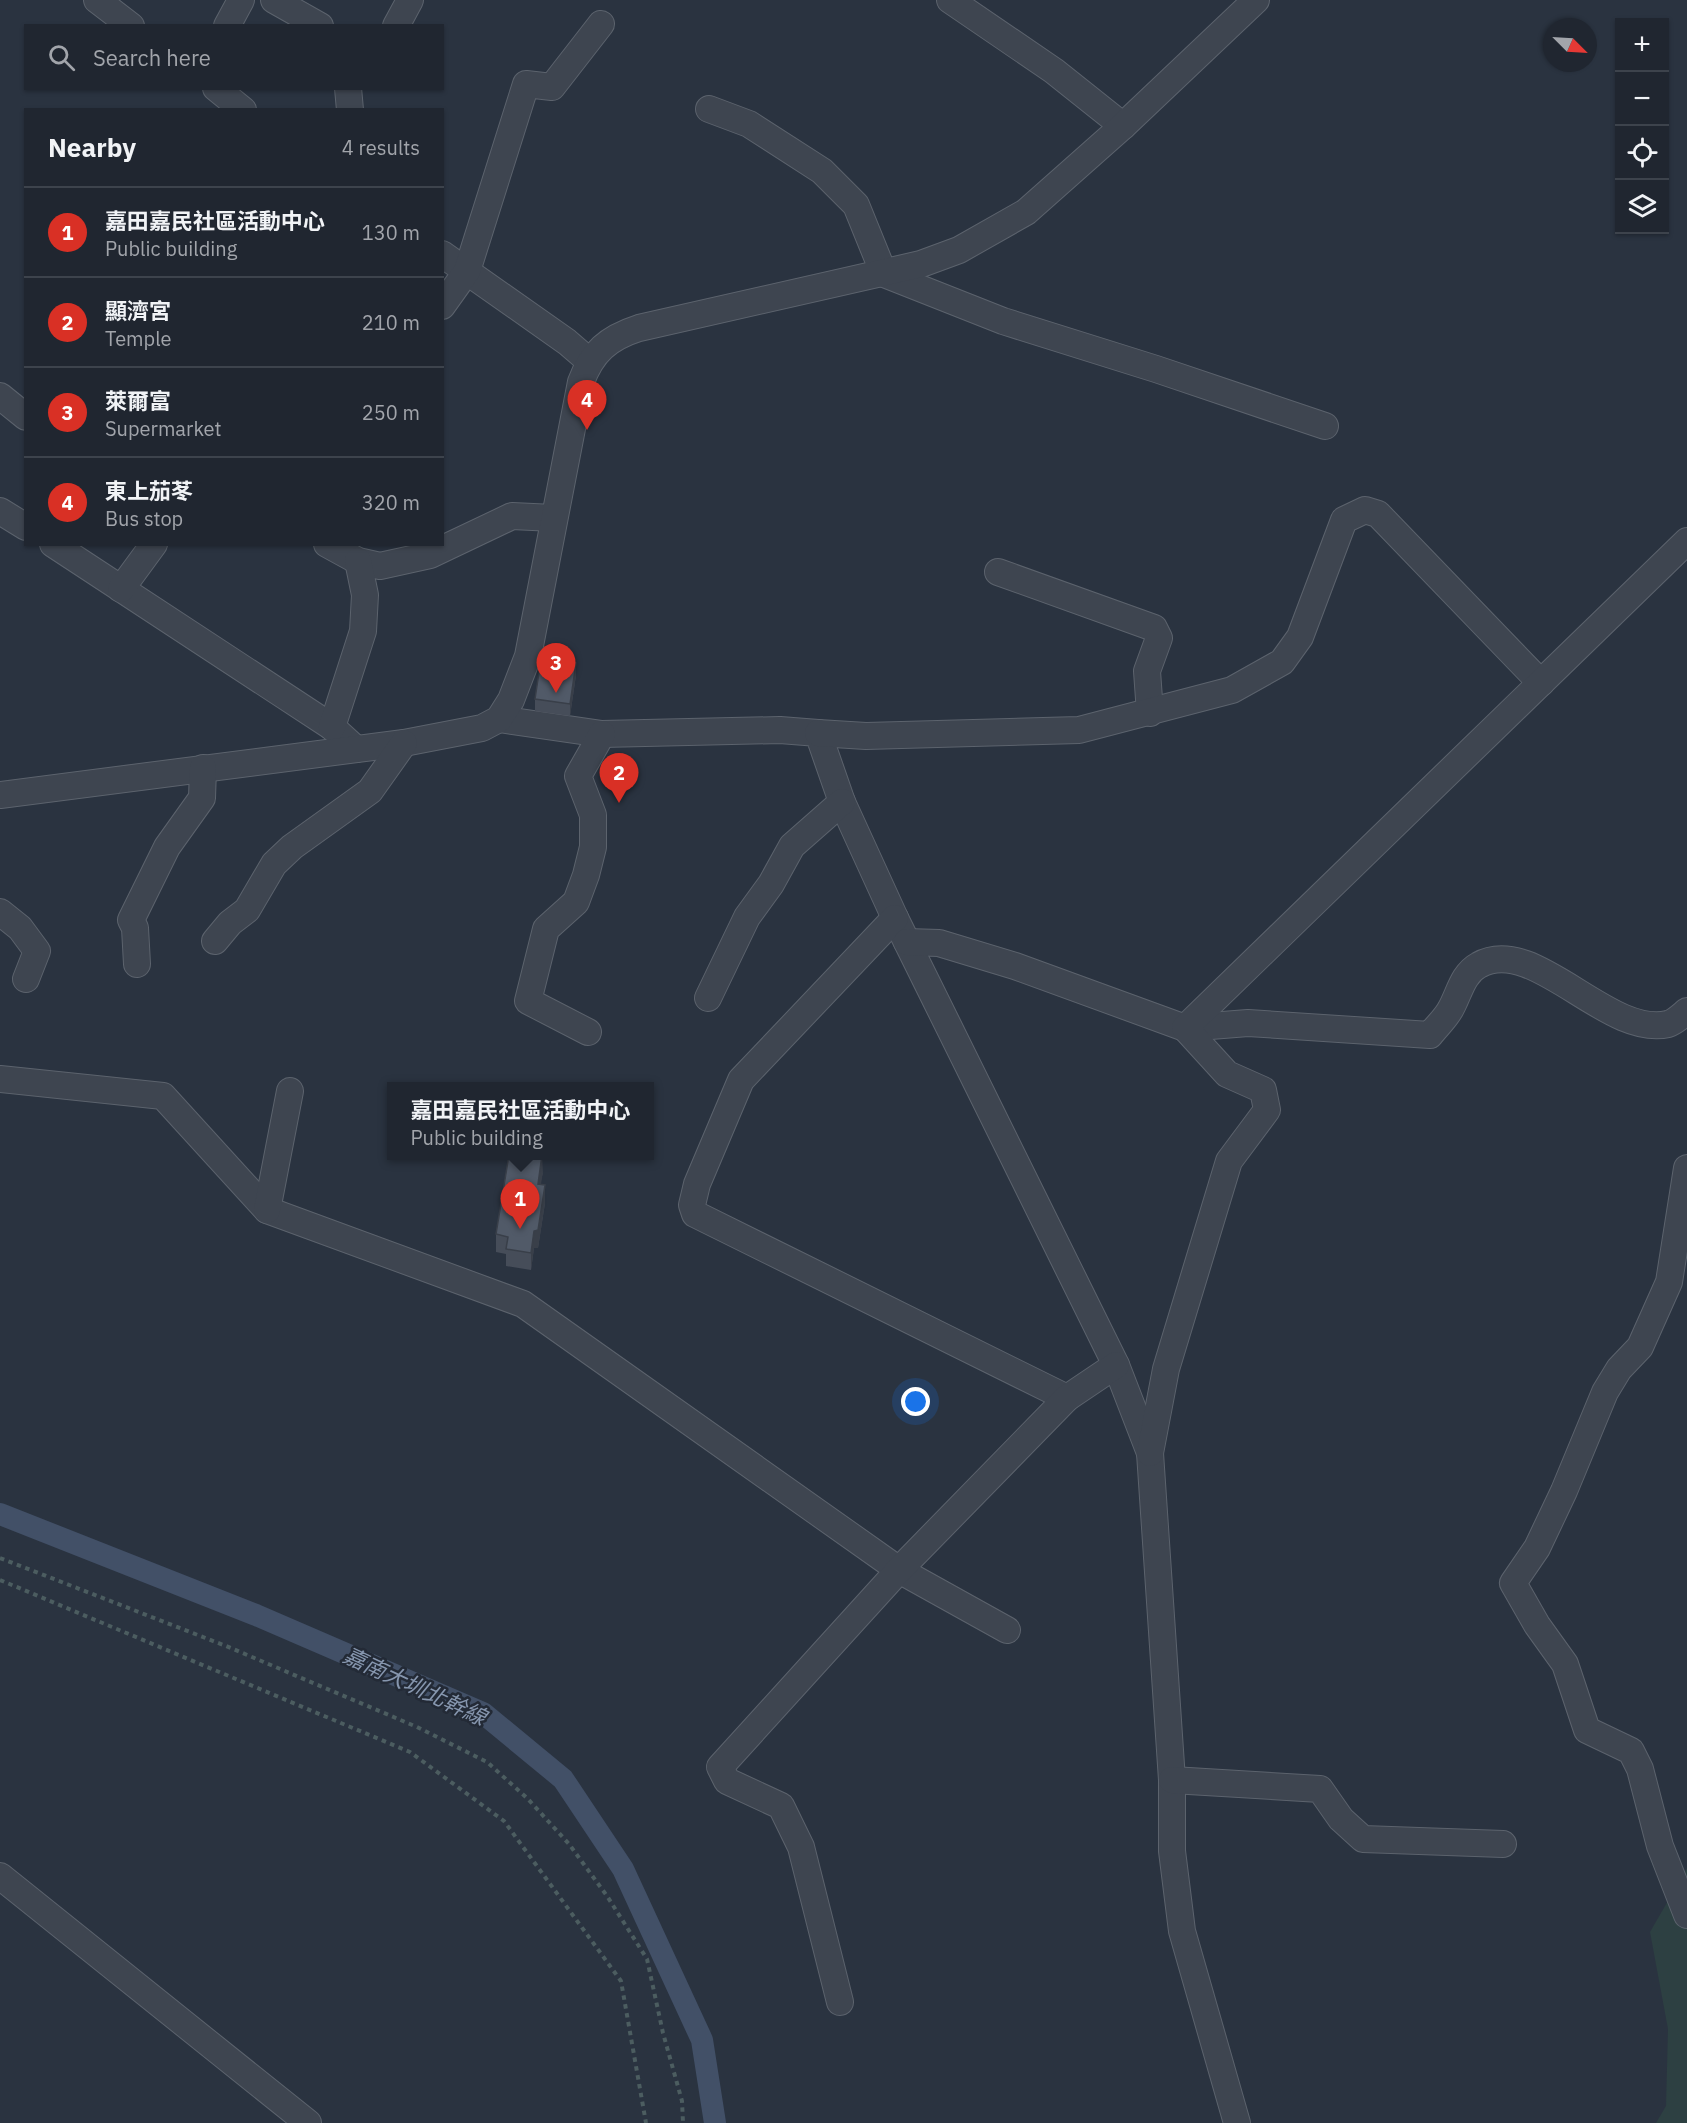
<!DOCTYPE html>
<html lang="en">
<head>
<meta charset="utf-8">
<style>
	:root { --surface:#202630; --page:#282e38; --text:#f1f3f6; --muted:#a2a5ab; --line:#3d434c; --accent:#d93025 }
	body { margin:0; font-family:"IBM Plex Sans","Noto Sans TC",sans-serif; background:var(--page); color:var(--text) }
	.controls { position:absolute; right:18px; top:18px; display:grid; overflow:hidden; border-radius:0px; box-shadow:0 2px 4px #0004 }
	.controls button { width:54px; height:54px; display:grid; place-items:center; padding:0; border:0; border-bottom:2px solid var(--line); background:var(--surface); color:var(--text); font:30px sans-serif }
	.compass { position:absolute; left:1543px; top:18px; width:54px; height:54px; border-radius:50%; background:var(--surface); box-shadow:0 2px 4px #0004; rotate:114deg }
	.you { position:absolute; left:916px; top:1402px; width:21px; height:21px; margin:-15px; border:4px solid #fff; border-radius:50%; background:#1a73e8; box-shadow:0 0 0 9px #1a73e833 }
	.badge { display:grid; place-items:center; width:39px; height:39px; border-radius:50%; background:var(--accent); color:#fff; font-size:20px; font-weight:700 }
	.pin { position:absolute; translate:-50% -50px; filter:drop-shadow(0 2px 3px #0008) }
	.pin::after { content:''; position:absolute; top:32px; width:21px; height:18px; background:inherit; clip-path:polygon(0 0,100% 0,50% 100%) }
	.popup { position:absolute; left:387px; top:1082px; width:267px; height:78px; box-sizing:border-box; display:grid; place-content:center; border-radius:0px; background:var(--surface); filter:drop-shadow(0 2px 4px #0005); font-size:20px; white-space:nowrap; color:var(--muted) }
	.popup b { font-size:22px; color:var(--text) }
	.popup::after { content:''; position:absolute; left:50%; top:100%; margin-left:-12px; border:12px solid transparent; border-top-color:var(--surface) }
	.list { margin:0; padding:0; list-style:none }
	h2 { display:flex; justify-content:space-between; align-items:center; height:78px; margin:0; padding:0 24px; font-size:26px }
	h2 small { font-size:20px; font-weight:400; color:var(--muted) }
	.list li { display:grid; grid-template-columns:39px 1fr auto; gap:18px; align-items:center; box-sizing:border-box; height:90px; padding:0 24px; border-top:2px solid var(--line) }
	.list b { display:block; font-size:22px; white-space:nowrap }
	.list p { margin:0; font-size:20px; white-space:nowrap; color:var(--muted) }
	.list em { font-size:20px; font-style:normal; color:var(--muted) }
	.icon { flex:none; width:33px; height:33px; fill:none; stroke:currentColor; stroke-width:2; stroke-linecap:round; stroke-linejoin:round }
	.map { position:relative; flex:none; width:1687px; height:2123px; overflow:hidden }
	.search { position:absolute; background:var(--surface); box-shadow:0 2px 4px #0004; left:24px; top:24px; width:420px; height:66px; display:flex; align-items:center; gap:15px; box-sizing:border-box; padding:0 21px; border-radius:0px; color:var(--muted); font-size:22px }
	.panel { position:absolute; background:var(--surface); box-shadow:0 2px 4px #0004; left:24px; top:108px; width:420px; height:438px; border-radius:0px }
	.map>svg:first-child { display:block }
</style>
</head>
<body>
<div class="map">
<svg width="1687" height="2123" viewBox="0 0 1687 2123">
	<rect width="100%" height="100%" fill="#2a3340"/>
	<path fill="#2d4042" d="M1687 1868V2123H1656L1666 2106 1668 2029 1650 1932Z"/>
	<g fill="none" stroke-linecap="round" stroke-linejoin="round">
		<path stroke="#425067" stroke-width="22" d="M0 1514 256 1615 483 1713 563 1779 623 1869 702 2040 715 2123"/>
		<g stroke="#5c636d" stroke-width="28">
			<g id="minor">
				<path d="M97 0 131 26"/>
				<path d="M274 0 320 26"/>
				<path d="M950 0 1054 71 1123 126"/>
				<path d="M227 26 241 0"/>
				<path d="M396 26 410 0"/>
				<path d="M216 88 243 110"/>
				<path d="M348 88 350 110"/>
				<path d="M709 109 749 124 822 171 856 205 884 274 1003 321 1156 369 1325 426"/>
				<path d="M442 254 567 342 589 361"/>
				<path d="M442 306 467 271 526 84 552 87 601 24"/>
				<path d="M0 396 26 417"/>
				<path d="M0 511 26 527"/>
				<path d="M53 544 332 727 356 749"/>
				<path d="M327 544 358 561 380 566 430 555 512 516 554 518"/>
				<path d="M998 572 1154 628 1159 638 1147 671 1150 713"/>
				<path d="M121 589 154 544"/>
				<path d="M499 719 602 734 780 730 818 733 842 802 895 918 1116 1365 1150 1453 1172 1780V1851L1182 1931 1237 2123"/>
				<path d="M332 727 363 631 365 595 358 561"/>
				<path d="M818 733 866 736 1079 730 1232 690 1282 662 1300 637 1344 520 1365 510 1378 514 1541 683"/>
				<path d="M0 795 404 743 482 728 499 719 511 700 528 656 581 382C592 352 608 338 639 328L921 264 959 250 1026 212 1123 126 1256 0"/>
				<path d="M0 912 20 928 37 951 26 979"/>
				<path d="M895 918 741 1080 697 1184 692 1205 695 1214 1067 1398"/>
				<path d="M215 941 230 923 247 910 274 864 292 847 370 791 404 743"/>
				<path d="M907 942 939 943 1015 966 1185 1028 1248 1023 1430 1035C1436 1027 1445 1019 1450 1010 1459 995 1462 974 1479 965 1534 934 1607 1038 1668 1024 1675 1022 1682 1015 1687 1011"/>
				<path d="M137 964 135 928 131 920 167 847 202 798 203 768"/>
				<path d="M708 998 747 917 771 884 792 846 842 802"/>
				<path d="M588 1032 528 1001 546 929 576 902 586 875 593 847V815L578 776 602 734"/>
				<path d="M0 1079 163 1096 267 1210 523 1304 899 1570 1007 1630"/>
				<path d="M1687 1168 1669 1282 1640 1347 1619 1369 1605 1392 1564 1491 1537 1548 1513 1583 1537 1625 1565 1664 1587 1730 1631 1751 1640 1769 1660 1846 1687 1915"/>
				<path d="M267 1210 290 1091"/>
				<path d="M1150 1453 1166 1369 1229 1161 1267 1110 1263 1090 1227 1074 1185 1028 1687 541"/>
				<path d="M1172 1780 1320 1789 1341 1819 1363 1839 1503 1844"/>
				<path d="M0 1876 308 2123"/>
				<path d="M840 2002 801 1847 781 1806 727 1781 720 1767 899 1570 1067 1398 1116 1365"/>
			</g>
		</g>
		<g stroke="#4c5d60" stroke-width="4" stroke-dasharray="4.5 4.5" stroke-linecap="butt">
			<path d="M0 1558 226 1646 417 1727 487 1762 527 1798 569 1844 607 1896 647 1959 663 2033 682 2101 683 2123"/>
			<path d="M0 1580 410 1752 504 1821 621 1981 646 2123"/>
		</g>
		<use href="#minor" stroke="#3e4550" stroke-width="26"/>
	</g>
	<g fill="#464d59">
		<path d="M576 675 570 716 535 711V699Z"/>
		<path d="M543 1172 540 1185 545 1203 538 1248H534L531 1270 506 1266V1254L496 1252V1234Z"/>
	</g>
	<g fill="#393f49">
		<path d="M576 663V675L570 716V704Z"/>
		<path d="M542 1155 543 1172 538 1202V1184Z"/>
		<path d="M545 1185V1203L538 1248H534L531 1270V1253L534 1231Z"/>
	</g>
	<g fill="#515a68" stroke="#393f49" stroke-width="1.5">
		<path d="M541 659 576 663 570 704 535 699Z"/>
		<path d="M509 1155H542L538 1184 545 1185 538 1230 534 1231 531 1253 506 1249 508 1237 496 1234Z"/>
	</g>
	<g text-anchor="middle" stroke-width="5" stroke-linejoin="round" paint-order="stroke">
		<g font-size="22" font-style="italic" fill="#8696ae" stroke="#232a36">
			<text transform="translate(415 1686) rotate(25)" y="8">嘉南大圳北幹線</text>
		</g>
	</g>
</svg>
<div class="controls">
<button>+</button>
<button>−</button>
<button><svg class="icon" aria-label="locate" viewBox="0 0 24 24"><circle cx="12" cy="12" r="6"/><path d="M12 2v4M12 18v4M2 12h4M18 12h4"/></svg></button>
<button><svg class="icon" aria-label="layers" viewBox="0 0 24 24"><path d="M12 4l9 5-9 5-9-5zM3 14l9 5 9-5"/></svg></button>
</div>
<svg class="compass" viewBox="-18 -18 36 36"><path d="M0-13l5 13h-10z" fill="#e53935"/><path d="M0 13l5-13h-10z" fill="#a2a5ab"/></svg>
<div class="you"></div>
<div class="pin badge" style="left:520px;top:1229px">1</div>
<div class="popup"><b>嘉田嘉民社區活動中心</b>Public building</div>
<div class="pin badge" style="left:619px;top:803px">2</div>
<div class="pin badge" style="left:556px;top:693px">3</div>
<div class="pin badge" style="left:587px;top:430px">4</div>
<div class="search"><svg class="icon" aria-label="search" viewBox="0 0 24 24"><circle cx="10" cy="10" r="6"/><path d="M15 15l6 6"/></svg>Search here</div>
<section class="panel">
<h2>Nearby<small>4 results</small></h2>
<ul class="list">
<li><span class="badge">1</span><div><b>嘉田嘉民社區活動中心</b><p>Public building</p></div><em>130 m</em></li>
<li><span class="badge">2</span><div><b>顯濟宮</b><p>Temple</p></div><em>210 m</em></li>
<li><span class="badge">3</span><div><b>萊爾富</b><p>Supermarket</p></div><em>250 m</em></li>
<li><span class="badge">4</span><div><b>東上茄苳</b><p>Bus stop</p></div><em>320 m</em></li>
</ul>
</section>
</div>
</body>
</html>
